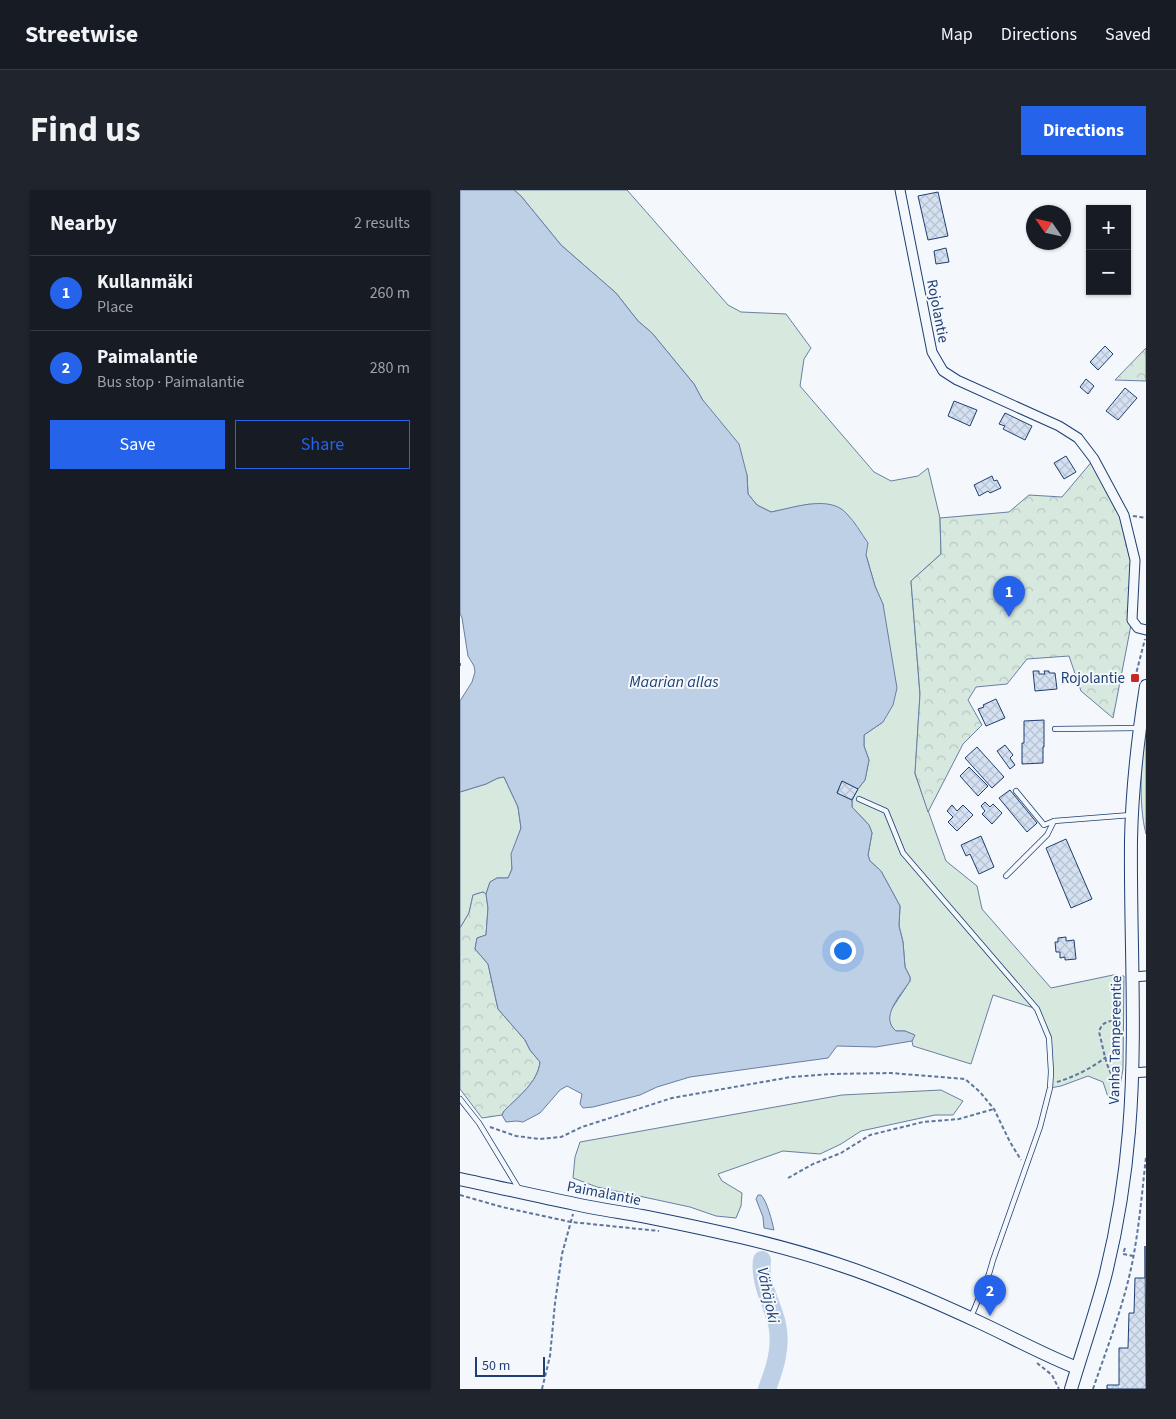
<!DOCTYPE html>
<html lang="en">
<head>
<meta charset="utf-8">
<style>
	:root { --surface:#171b24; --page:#20242c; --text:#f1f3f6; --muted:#9ea1a6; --line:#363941; --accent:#2563eb }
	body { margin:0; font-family:"Source Sans 3",sans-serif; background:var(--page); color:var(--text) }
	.controls { position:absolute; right:15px; top:15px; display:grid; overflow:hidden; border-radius:0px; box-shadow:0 1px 4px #0004 }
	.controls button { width:45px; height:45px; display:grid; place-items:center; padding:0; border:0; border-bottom:1px solid var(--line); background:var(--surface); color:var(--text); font:25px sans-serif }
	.compass { position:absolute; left:566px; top:15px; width:45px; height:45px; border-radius:50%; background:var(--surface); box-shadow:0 1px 4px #0004; rotate:304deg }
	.scale { position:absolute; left:15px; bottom:12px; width:70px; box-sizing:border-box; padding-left:5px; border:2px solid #1d3f73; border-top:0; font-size:14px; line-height:18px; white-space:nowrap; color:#1d3f73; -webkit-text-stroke:4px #f4f7fb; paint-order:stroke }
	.you { position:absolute; left:382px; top:760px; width:18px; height:18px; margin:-12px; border:4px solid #fff; border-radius:50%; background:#1a73e8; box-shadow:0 0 0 8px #1a73e833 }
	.badge { display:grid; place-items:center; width:32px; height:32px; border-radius:50%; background:var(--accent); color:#fff; font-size:16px; font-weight:700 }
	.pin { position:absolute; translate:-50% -41px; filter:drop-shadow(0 1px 2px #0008) }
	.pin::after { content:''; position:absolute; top:26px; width:18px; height:15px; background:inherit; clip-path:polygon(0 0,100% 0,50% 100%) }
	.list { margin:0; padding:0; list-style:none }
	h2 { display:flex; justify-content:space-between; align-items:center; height:65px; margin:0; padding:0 20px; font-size:21px }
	h2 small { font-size:16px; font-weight:400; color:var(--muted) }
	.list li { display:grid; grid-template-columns:32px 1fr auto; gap:15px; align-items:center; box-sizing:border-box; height:75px; padding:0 20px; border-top:1px solid var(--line) }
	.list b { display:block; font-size:19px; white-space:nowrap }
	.list p { margin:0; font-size:16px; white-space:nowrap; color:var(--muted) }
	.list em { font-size:16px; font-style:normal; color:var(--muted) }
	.actions { display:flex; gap:10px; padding:15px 20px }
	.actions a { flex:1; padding:11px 0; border:1px solid var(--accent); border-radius:0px; text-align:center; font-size:18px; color:var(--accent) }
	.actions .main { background:var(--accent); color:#fff }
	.map { position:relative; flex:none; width:686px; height:1199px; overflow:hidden; border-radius:0px }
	header { display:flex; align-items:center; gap:30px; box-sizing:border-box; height:70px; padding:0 25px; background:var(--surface); border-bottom:1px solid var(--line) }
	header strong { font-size:24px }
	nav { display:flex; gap:28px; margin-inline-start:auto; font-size:18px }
	.intro { display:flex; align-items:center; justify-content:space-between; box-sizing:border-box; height:120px; padding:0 30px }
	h1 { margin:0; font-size:35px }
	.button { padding:12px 22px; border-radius:0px; background:var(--accent); color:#fff; font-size:18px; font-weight:700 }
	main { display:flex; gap:30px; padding:0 30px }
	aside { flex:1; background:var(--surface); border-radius:0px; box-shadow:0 1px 4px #0004 }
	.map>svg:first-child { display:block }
</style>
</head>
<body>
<header>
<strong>Streetwise</strong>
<nav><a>Map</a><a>Directions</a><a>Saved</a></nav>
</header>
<div class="intro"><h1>Find us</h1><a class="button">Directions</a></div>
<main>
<aside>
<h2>Nearby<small>2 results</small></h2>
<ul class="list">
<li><span class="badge">1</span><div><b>Kullanmäki</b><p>Place</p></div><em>260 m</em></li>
<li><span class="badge">2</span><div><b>Paimalantie</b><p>Bus stop · Paimalantie</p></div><em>280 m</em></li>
</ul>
<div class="actions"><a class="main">Save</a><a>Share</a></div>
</aside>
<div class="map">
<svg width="686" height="1199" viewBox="0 0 686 1199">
	<defs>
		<pattern id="forest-crowns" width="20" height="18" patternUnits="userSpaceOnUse" patternTransform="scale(1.25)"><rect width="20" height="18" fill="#d7e8df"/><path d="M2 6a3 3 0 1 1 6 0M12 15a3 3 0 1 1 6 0" fill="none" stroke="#b8c8c3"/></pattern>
		<pattern id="building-cross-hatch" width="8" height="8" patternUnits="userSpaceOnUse" patternTransform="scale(1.25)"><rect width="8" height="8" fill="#d5e0f0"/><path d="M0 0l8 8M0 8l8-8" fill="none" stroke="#b6c1d1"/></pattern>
	</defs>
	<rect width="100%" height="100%" fill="#f4f7fb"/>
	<g fill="#d7e8df" stroke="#687fa3">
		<path d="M54 0H167L268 115 281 122 326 124 351 158 344 169 340 196 414 282 431 291 458 286 468 278 480 328 481 364 451 391 460 505 455 584 486 671 517 696 522 719 591 798 653 785 664 786 663 879 660 896 649 910 643 892 628 886 601 896 590 898 589 848 577 819 533 805 511 874 453 856 452 851 454 845 445 841H436C430 836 429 831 429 823L450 791V787L445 777 443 752 439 736 440 716 421 681 410 671 408 665 412 643 409 635 392 617V610L398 599 405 590 409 570 404 556V545L423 532V415L415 396 406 365 350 314 311 322 297 315 288 304 287 285 242 209 234 194 192 143 178 131 156 103 101 55 61 6Z"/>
		<path d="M686 533V644C678 614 681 563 686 533Z"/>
		<path d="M44 587 58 617 61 638 52 664V679L48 688H37L30 692 26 704 23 702 13 705 9 723 0 738V602L26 594 38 588Z"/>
		<path d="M481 900 503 911 493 925H475L401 941 381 954 360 964 323 961 258 984 262 991 282 1003 281 1016 276 1028 256 1026 230 1017 137 997 113 988 115 967 120 952 382 905Z"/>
	</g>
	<g fill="url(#forest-crowns)" stroke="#687fa3">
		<path d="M686 158V191L655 190Z"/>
		<path d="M634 269 664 325 675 370 672 430 653 528 621 501 609 466 567 469 547 494 516 497 508 510 522 535 503 554 468 622 455 583 460 504 451 391 481 364 480 328 549 322 569 305 602 307Z"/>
		<path d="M23 702 26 704 28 718 26 745 17 748 15 759 28 774 38 819 65 850 70 860 80 872C78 892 58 907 44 921L42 925 22 928 0 899V738L9 723 13 705Z"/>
	</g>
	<g fill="#bed0e5" stroke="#687fa3">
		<path d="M0 0H54L61 6 101 55 156 103 178 131 192 143 234 194 242 209 279 254 287 285 288 304 297 315 311 322C333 318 370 304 387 324 395 332 401 343 408 353L406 365 415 396 423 414 437 498 433 515 423 532 404 545V556L409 570 405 590 398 599 382 591 377 603 392 610V617L409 635 412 643 408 665 410 671 421 681 440 716 439 736 443 752 445 777 450 787V791C441 805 419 827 436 841H445L455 845 452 851 416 857 377 856 368 868 230 887 197 897 180 905 133 917 123 918 120 914 122 904 107 896 100 900 80 923 63 932 57 931 46 932 42 925 44 921C58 907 78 892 80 872L70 860 65 850 38 819 28 774 15 759 17 748 26 745 28 718 26 704 30 692 37 688H48L52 679 51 664 61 638 58 617 44 587 38 588 26 594 0 602V511L12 492 15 482 14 476 8 466 2 428 0 423Z"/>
		<path d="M298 1005H301C307 1011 312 1031 314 1040L304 1038 303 1027 296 1009Z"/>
	</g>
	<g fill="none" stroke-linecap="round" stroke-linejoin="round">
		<path stroke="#bed0e5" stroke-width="18" d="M302 1070C299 1093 312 1113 317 1134 322 1157 315 1178 307 1199"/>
	</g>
	<g fill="url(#building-cross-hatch)" stroke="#1d3f73">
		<path d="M478 2 488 46 468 50 458 6Z"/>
		<path d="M486 58 489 72 476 74 474 61Z"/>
		<path d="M645 156 653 164 638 180 630 172Z"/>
		<path d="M626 189 634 196 628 204 620 197Z"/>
		<path d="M665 198 677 208 658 230 646 221Z"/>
		<path d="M494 211 517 220 510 236 488 226Z"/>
		<path d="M545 223 572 236 565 250 543 239 545 236 539 234Z"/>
		<path d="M606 266 616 282 604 289 594 273Z"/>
		<path d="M532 286 534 291 537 290 541 298 530 303 528 301 519 306 514 295Z"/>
		<path d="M573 481H579V484H585L584 481H589V483H595L597 499 575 501Z"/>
		<path d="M536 509 545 528 526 536 518 519 524 517 523 515Z"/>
		<path d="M584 530V557H583V573L562 574V553H564V531Z"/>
		<path d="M545 555 553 565 550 568 555 575 550 579 537 561Z"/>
		<path d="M517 557 544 587 532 598 505 568Z"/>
		<path d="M509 577 528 596 518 606 500 586Z"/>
		<path d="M382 591 398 599 392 610 377 603Z"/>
		<path d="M550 600 577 633 567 642 539 608Z"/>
		<path d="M525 612 530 617 533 614 542 623 532 634 522 624 525 621 521 616Z"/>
		<path d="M492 615 497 621 503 615 513 625 497 641 488 632 493 627 487 621Z"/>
		<path d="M521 646 534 677 519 684 510 664 506 666 501 655Z"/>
		<path d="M606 649 632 709 611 718 586 658Z"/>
		<path d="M606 747V751L614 750 616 769 605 770V767L600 768V762H596L595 752H598V748Z"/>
		<path d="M685 1056 686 1199H647V1195H659V1158H668L669 1123H674L675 1088H685Z"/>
	</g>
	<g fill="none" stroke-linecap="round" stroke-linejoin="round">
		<g stroke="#1d3f73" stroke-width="6">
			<g id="lane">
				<path d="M595 539 678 538"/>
				<path d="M556 601 584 635 594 631"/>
				<path d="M399 609 426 621 443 663 577 819 589 848 591 882 590 898 580 937 533 1070 529 1084 511 1127"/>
				<path d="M546 686 587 645 594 631 671 625"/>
				<path d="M0 909 19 933 59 999"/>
			</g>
		</g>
		<g stroke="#1d3f73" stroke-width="11">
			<g id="street">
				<path d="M440 0 472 162 483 181 497 190 599 236 618 248 634 269 664 325 675 370 672 430 678 438 686 440"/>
				<path d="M672 787 686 786"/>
				<path d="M672 883 686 882"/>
			</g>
		</g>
		<g stroke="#1d3f73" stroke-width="14">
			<g id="secondary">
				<path d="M0 989C38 997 76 1006 115 1014 137 1019 160 1022 182 1026 247 1039 314 1053 377 1074 426 1090 474 1111 521 1133 553 1148 584 1165 617 1178"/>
				<path d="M611 1199C622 1162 635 1125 645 1087 657 1039 665 990 669 941 677 845 670 747 671 650 672 598 678 547 686 496"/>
			</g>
		</g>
		<g stroke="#5e769c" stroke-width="2" stroke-dasharray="4 2.5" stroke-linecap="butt">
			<path d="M673 326 686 328"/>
			<path d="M0 473V476"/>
			<path d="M675 488 685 449"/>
			<path d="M659 830C649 831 642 831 639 842 644 860 646 883 660 896"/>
			<path d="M597 892C614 887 632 878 646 867"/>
			<path d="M30 937 56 946 80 949 101 947 122 937 212 908 331 887 371 884 431 883 505 889 520 902 534 919 550 952 561 970"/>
			<path d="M328 988 353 974 381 963 410 945 463 932 499 929 534 919"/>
			<path d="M0 1005 42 1017 111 1032 199 1041"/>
			<path d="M665 1058 663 1064 673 1066"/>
			<path d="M577 1173 592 1185 599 1199"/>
			<path d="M82 1199 90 1166 95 1113 102 1064 113 1024"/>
			<path d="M633 1199C647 1158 663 1117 672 1074 679 1039 682 1003 686 967"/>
		</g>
		<use href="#lane" stroke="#f4f7fb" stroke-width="4.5"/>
		<use href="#street" stroke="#f4f7fb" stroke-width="9"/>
		<use href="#secondary" stroke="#f4f7fb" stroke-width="12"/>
	</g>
	<rect fill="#c62828" stroke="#f4f7fb" stroke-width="2" x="670" y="483" width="10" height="10" rx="2.5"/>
	<g text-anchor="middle" stroke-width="4" stroke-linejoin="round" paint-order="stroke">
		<g font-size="15" fill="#1d3f73" stroke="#f4f7fb">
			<text transform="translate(478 121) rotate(79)" y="5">Rojolantie</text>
			<text transform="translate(655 850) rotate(-89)" y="5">Vanha Tampereentie</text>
			<text transform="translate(144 1003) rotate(11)" y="5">Paimalantie</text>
		</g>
		<g font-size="15" fill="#1d3f73" stroke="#f4f7fb" text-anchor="end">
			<text x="665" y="493">Rojolantie</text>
		</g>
		<g font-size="16" font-style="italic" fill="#1d3f73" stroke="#f4f7fb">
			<text x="214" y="497">Maarian allas</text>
			<text transform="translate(309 1105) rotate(78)" y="6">Vähäjoki</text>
		</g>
	</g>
</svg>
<div class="controls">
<button>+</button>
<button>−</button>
</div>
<svg class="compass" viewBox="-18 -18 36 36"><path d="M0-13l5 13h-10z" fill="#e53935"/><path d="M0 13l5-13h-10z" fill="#9ea1a6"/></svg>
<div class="scale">50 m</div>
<div class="you"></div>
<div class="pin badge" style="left:549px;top:427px">1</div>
<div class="pin badge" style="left:530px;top:1126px">2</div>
</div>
</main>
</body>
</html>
